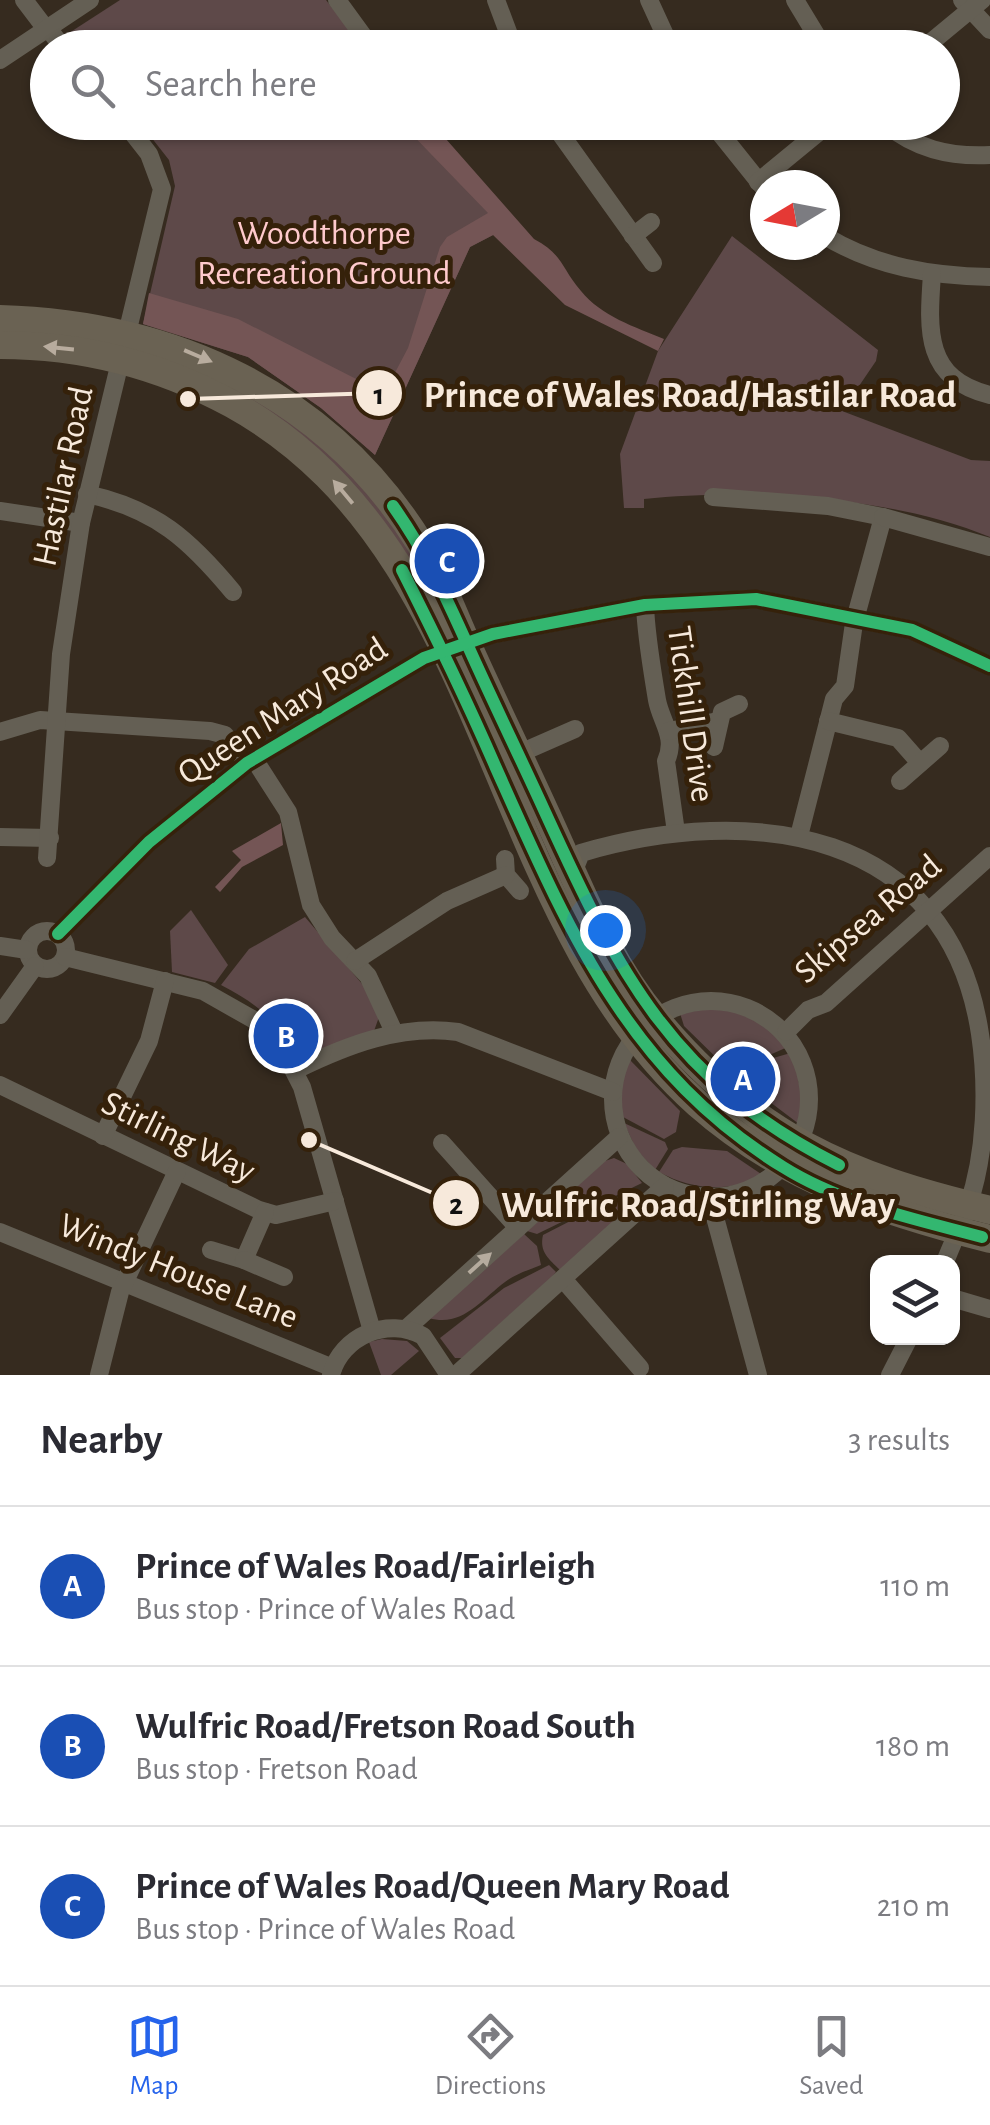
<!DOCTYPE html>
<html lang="en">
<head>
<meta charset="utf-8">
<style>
	:root { --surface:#fff; --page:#f2f2f3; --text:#2b2b33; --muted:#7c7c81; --line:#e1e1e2; --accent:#2563eb }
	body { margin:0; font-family:"Alegreya Sans",sans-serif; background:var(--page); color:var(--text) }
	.controls { position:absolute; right:30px; bottom:30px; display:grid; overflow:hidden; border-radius:20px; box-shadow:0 2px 8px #0004 }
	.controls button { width:90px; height:90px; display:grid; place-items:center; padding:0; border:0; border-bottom:2px solid var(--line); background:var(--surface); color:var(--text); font:50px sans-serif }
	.compass { position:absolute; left:750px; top:170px; width:90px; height:90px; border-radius:50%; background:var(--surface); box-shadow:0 2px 8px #0004; rotate:260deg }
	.you { position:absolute; left:605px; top:930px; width:35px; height:35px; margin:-25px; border:8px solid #fff; border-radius:50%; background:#1a73e8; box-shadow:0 0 0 15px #1a73e833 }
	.badge { display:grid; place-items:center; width:65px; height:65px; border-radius:50%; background:var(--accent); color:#fff; font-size:32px; font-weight:700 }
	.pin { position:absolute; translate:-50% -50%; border:5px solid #fff; box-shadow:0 2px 10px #0006 }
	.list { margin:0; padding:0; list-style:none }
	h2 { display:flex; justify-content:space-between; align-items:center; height:130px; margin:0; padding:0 40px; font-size:42px }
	h2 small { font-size:32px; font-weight:400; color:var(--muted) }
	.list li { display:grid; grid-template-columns:65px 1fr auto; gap:30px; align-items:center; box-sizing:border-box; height:160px; padding:0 40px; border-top:2px solid var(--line) }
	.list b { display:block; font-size:38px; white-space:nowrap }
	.list p { margin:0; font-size:32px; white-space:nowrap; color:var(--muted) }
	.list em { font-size:32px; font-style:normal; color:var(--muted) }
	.icon { flex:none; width:55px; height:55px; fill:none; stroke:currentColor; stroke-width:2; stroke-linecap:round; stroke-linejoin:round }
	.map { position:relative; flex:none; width:990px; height:1375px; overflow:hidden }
	.search { position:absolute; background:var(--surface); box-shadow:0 2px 8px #0004; left:30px; right:30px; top:30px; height:110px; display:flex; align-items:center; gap:25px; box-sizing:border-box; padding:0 35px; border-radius:55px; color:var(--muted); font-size:38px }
	.sheet { height:610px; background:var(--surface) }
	nav { display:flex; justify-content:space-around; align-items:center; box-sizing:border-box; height:140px; border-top:2px solid var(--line); background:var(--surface); font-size:28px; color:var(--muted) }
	nav a { display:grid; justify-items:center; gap:5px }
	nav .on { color:var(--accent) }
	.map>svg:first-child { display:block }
</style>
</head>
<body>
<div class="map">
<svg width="990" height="1375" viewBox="0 0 990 1375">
	<rect width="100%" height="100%" fill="#362b1f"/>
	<g fill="#5e4949">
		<path d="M120 0H326L363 47 81 48 69 33Z"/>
		<path d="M140 123H431L518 222 470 247 375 455 321 408 248 357 143 324 175 186 169 160Z"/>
		<path d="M732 236 878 350 876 361 842 411 971 460 990 461V537C890 496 751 488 644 499V508H624L620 454 658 351Z"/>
		<path d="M186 358 295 421 380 498 436 599 417 569 411 571Z"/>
		<path d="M191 910 228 965 215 983 172 972 170 931Z"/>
		<path d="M305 917 363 985 379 1017 374 1031 311 1054H301C277 1022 257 1003 221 985L249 949Z"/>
		<path d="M693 1007H731L764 1026 771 1025 790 1046 731 1072 684 1026 679 1010Z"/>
		<path d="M794 1052 802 1074 798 1079 805 1107 799 1124 738 1078 749 1065Z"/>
		<path d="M627 1057 680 1111 676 1132 664 1139 623 1117 619 1095Z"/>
		<path d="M624 1123 665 1142 668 1149 655 1170 636 1149Z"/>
		<path d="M682 1147 727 1151 764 1176C730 1192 694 1191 659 1172L673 1150Z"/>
		<path d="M614 1158 627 1164 642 1183 537 1234 527 1231 605 1161Z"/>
		<path d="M617 1197 637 1201 560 1270C549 1259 539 1252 543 1235Z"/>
		<path d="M524 1234 537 1246 541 1265C529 1270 515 1274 505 1282 482 1299 462 1328 429 1318Z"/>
		<path d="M549 1265 556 1272 552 1277 462 1358H455L440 1338 504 1288Z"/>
		<path d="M382 1339 407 1341 419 1351 391 1375H381L369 1342Z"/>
	</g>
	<g fill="#745555">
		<path d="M431 122 534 239C564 255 561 268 581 291 601 316 635 327 664 339L658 351 565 305 493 235 470 247 375 455 321 408 248 357 143 324 149 293 238 319 370 386 389 384 408 348 440 247 447 237 488 213 401 123Z"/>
		<path d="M281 823 283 845 242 867 220 892 215 887 241 860 232 851Z"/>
	</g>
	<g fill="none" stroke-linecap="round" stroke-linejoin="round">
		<g stroke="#645f54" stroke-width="18">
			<path d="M24 0 46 29"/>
			<path d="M337 0 372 48"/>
			<path d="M496 0 514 48"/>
			<path d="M649 0 671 48"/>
			<path d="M795 0 824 48"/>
			<path d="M962 0 990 30"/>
			<path d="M48 28 63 48"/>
			<path d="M924 48 982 0"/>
			<path d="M0 60 90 0"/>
			<path d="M552 122 653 263"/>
			<path d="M711 122 764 188"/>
			<path d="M883 122C916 149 948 157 990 155"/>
			<path d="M758 182 831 122"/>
			<path d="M633 236 651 222"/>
			<path d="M825 236C876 267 932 276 990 277"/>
			<path d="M932 274C928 330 924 379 990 395"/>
			<path d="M87 494C156 509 190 540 233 592"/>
			<path d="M713 497 828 506 883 517 854 623 845 686 834 699 799 836"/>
			<path d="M0 511 81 523"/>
			<path d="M883 517 990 547"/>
			<path d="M645 605C646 636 652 669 657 700 661 722 677 737 666 761L676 832"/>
			<path d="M828 721 898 738 920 763"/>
			<path d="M669 731 718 721"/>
			<path d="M0 732 40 720 210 731 225 735 247 763"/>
			<path d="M714 747 722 712 739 704"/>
			<path d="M509 758 575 729"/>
			<path d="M254 759 288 812 311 905 332 938 368 976 394 1032"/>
			<path d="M900 781 940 746"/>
			<path d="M0 837 50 838"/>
			<path d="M47 858 61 654 81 523 162 189 149 154 124 122"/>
			<path d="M505 859 506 875 520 891"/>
			<path d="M573 873 581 853C750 803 949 827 980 1034 988 1088 986 1154 968 1206 961 1225 952 1244 945 1262"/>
			<circle cx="47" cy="950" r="19"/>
			<path d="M58 934 149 842 247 763 424 658 493 634 645 605 756 599 912 630 990 666"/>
			<path d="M0 946 27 950"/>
			<path d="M65 957 203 991 256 1021 280 1044 302 1087 372 1331"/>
			<path d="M355 961 447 901 506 875"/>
			<circle cx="711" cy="1099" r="98"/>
			<path d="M0 1015 35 966"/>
			<path d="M786 1032 808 1010 826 1003 990 856"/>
			<path d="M296 1070C347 1045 401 1024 458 1032L613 1092"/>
			<path d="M0 1085 259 1210 276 1215 335 1201"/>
			<path d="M103 1136 149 1041 165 981"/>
			<path d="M442 1143 518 1228"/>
			<path d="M710 1199 758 1375"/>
			<path d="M0 1232 333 1368"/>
			<path d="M211 1250 244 1260 265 1212"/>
			<path d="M244 1260 284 1277"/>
			<path d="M563 1279 640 1368"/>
			<path d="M952 1298 990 1309"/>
			<path d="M407 1328 619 1137"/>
			<path d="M99 1375 120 1292 177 1171"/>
			<path d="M331 1375C341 1336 388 1316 423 1336L449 1375"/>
			<path d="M456 1375 665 1186"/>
			<path d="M890 1375 909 1338"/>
		</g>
		<g stroke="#6a6253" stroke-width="28">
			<path d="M0 319C173 324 328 394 421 545 441 578 453 614 469 648 496 708 525 767 552 827 582 893 609 963 656 1019 753 1136 846 1176 990 1210"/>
			<path d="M0 345C82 345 160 365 232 404 497 550 483 913 698 1104 783 1179 882 1212 990 1239"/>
		</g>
		<g stroke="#35210a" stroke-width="19">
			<g id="cycleway">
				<path d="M393 506C425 551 446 597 468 646 493 702 520 757 545 812 619 974 672 1081 839 1165"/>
				<path d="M402 570C435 635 467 701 496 768 567 927 627 1071 783 1167 842 1204 915 1219 982 1237"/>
				<path d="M58 934 149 842 247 763 424 658 493 634 645 605 756 599 912 630 990 666"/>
			</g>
		</g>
		<use href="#cycleway" stroke="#33b770" stroke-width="12"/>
	</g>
	<defs><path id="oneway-solid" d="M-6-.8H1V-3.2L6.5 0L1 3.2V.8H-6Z" transform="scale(2.5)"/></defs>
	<g fill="#b8ac9e">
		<use href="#oneway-solid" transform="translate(59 348) rotate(-174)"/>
		<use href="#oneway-solid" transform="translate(198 356) rotate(23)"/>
		<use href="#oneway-solid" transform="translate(343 492) rotate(-130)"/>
	</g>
	<use fill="#b5ab9e" href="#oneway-solid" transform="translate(480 1263) rotate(-42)"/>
	<g text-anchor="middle" stroke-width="10" stroke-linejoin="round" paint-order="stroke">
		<g font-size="35" fill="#ffcacd" stroke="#35210a">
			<text x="324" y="244">Woodthorpe<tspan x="324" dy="40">Recreation Ground</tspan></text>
		</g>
		<g font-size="35" fill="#f7e9db" stroke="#35210a">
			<text transform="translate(62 476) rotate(-78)" y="12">Hastilar Road</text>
			<text transform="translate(282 710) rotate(-33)" y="12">Queen Mary Road</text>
			<text transform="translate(692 714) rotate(82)" y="12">Tickhill Drive</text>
			<text transform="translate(867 918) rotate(-40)" y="12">Skipsea Road</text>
			<text transform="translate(179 1136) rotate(26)" y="12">Stirling Way</text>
			<text transform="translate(179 1270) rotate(22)" y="12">Windy House Lane</text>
		</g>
	</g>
	<path fill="none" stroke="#f7e9db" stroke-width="4" d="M188 399L379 393M309 1140L456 1203"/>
	<g fill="#f7e9db" stroke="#35210a" stroke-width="4">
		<circle cx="188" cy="399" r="10"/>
		<circle cx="309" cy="1140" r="10"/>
		<circle cx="379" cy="393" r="25"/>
		<circle cx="456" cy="1203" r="25"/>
	</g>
	<g font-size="30" text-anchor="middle" font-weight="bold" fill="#111">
		<text x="379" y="404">1</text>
		<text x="456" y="1214">2</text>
	</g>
	<g font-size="38" text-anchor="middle" font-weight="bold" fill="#f7e9db" stroke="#35210a" stroke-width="10" stroke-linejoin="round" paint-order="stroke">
		<text x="690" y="407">Prince of Wales Road/Hastilar Road</text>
		<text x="698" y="1217">Wulfric Road/Stirling Way</text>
	</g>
</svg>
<div class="controls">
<button><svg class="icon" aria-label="layers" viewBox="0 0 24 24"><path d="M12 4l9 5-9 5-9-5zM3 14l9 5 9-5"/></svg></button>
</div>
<svg class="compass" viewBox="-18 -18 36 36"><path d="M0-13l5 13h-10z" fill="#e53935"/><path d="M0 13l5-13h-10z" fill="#7c7c81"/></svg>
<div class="you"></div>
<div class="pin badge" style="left:743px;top:1079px;background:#1a4fb4">A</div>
<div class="pin badge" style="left:286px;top:1036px;background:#1a4fb4">B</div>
<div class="pin badge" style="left:447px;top:561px;background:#1a4fb4">C</div>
<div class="search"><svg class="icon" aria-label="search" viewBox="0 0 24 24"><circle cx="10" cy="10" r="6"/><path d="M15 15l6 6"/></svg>Search here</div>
</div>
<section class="sheet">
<h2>Nearby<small>3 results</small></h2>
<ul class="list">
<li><span class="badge" style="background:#1a4fb4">A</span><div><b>Prince of Wales Road/Fairleigh</b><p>Bus stop · Prince of Wales Road</p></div><em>110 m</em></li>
<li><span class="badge" style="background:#1a4fb4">B</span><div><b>Wulfric Road/Fretson Road South</b><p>Bus stop · Fretson Road</p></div><em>180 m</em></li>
<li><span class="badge" style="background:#1a4fb4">C</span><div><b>Prince of Wales Road/Queen Mary Road</b><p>Bus stop · Prince of Wales Road</p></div><em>210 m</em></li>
</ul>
</section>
<nav>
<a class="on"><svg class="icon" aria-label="map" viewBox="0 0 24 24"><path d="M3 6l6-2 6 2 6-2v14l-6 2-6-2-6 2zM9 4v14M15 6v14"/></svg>Map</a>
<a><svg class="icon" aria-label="directions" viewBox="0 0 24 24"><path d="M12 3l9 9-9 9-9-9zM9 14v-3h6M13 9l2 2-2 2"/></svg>Directions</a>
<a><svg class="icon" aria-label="saved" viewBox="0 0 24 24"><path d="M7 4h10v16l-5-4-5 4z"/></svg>Saved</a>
</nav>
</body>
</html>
